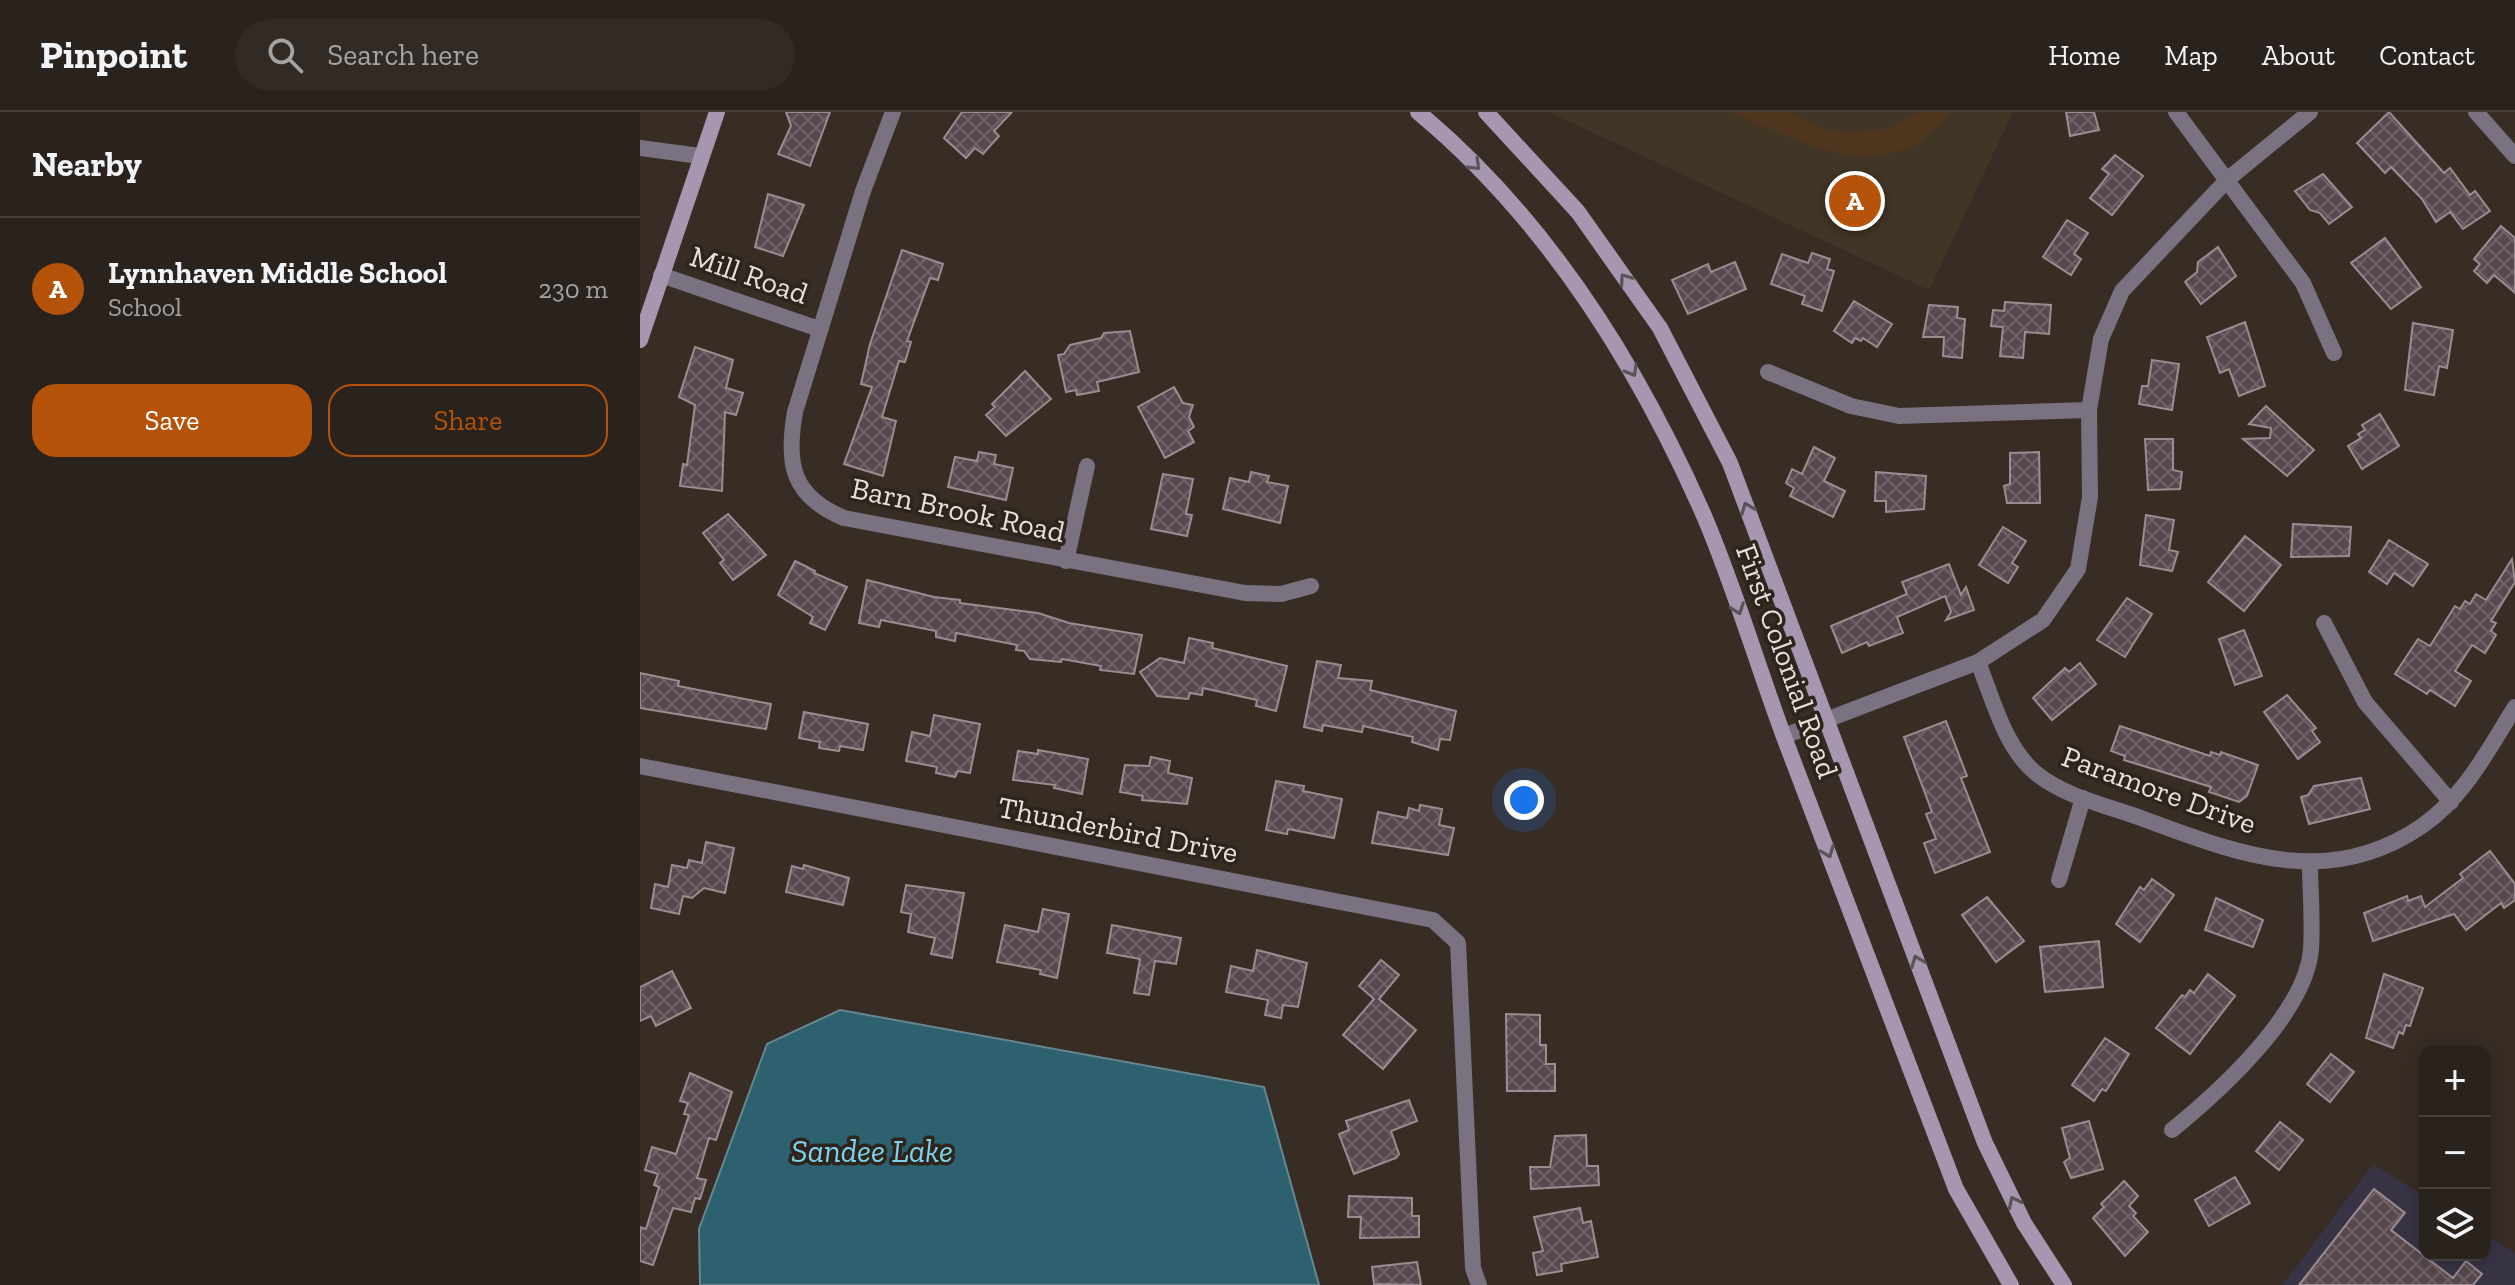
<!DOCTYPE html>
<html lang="en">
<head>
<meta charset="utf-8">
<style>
	:root { --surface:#2a221c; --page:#322a25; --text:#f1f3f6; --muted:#a5a4a3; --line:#463f3b; --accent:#b45309 }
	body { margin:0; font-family:"Zilla Slab",serif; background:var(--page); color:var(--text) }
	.controls { position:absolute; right:24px; bottom:24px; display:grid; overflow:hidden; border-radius:16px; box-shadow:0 4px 20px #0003 }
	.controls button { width:72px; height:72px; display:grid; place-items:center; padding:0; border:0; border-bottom:2px solid var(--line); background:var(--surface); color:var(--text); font:40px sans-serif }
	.you { position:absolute; left:884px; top:688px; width:28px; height:28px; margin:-20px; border:6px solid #fff; border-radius:50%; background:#1a73e8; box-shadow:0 0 0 12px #1a73e833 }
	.badge { display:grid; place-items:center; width:52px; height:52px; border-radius:50%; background:var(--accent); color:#fff; font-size:26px; font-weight:700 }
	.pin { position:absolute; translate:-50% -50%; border:4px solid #fff; box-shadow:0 2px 8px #0006 }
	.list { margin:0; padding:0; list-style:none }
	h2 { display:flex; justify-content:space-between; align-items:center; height:104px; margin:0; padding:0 32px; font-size:34px }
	h2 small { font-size:26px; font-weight:400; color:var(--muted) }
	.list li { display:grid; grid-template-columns:52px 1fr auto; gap:24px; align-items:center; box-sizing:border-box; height:144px; padding:0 32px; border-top:2px solid var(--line) }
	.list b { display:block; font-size:30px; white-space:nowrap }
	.list p { margin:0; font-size:26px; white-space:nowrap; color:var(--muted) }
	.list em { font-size:26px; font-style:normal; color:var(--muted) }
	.actions { display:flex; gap:16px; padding:24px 32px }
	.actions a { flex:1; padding:18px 0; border:2px solid var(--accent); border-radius:24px; text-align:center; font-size:28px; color:var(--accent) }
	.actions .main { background:var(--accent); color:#fff }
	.icon { flex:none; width:44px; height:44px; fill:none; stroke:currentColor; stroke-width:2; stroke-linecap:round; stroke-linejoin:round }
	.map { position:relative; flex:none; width:1875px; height:1173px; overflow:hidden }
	header { display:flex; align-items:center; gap:48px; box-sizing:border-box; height:112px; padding:0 40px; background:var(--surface); border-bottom:2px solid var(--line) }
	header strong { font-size:38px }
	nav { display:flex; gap:44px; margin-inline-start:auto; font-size:28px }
	.search { width:560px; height:72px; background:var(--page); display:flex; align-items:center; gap:20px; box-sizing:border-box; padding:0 28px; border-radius:44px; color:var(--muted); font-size:30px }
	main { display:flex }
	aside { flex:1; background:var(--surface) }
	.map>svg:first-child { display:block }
</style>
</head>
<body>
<header>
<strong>Pinpoint</strong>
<div class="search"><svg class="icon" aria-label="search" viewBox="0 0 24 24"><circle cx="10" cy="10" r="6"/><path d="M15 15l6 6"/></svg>Search here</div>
<nav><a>Home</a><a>Map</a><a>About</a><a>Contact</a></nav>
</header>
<main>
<aside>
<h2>Nearby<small></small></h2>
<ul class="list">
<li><span class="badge">A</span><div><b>Lynnhaven Middle School</b><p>School</p></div><em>230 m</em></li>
</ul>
<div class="actions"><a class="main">Save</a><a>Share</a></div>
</aside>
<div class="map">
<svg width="1875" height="1173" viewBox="0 0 1875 1173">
	<defs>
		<pattern id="building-cross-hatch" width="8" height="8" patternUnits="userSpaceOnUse" patternTransform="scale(2)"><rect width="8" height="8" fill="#57494e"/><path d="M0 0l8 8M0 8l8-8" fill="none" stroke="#6f6367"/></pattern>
	</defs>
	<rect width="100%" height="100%" fill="#382d25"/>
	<path fill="#383446" d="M1733 1052 1785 1085V1143H1845V1122L1875 1141V1173H1643Z"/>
	<path fill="#413526" d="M909 0H1373L1289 178Z"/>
	<path fill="#51361f" d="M1094 0H1148L1184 17 1215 21 1252 16 1279 0H1310C1252 80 1163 33 1094 0Z"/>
	<path fill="#2d616f" stroke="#65878f" stroke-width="2" d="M200 898 624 975 679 1173H60L59 1117 127 932Z"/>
	<g fill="url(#building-cross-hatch)" stroke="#9c8c91" stroke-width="2">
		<path d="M146 0H190L170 54 138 42 151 14Z"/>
		<path d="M322 0H372L354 19 359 24 343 42 335 36 326 46 304 26Z"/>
		<path d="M1426 0H1454L1459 18 1430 24Z"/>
		<path d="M1749 0 1804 61 1810 56 1830 83 1835 79 1850 99 1823 117 1810 100 1796 110 1782 87 1751 55 1745 61 1717 31Z"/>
		<path d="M1475 43 1503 64 1472 103 1450 86 1469 62 1462 57Z"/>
		<path d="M1683 62 1712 95 1689 112 1680 101 1670 98 1655 79Z"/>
		<path d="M128 82 164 93 143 144 115 135Z"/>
		<path d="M1427 108 1448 121 1434 142 1441 147 1431 163 1403 145Z"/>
		<path d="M1861 114 1875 126V181L1854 163 1847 171 1834 159 1840 152 1834 147Z"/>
		<path d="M1745 126 1781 175 1751 197 1711 151Z"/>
		<path d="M1578 135 1596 164 1561 192 1545 170 1557 160 1558 150Z"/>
		<path d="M262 138 303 152 298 168 290 166 267 229 271 230 265 250 259 249 242 305 256 309 243 364 204 352 232 275 221 272 230 232Z"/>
		<path d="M1172 141 1190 147 1187 157 1194 159 1182 199 1162 192 1165 184 1131 172 1142 142 1168 151Z"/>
		<path d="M1095 150 1106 177 1048 202 1032 168 1068 152 1071 160Z"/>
		<path d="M1214 189 1252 212 1237 235 1223 226 1221 229 1215 226 1212 231 1194 219Z"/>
		<path d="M1365 190 1411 193 1409 222 1385 220 1383 246 1360 244 1363 215 1351 214 1353 198 1364 199Z"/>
		<path d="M1289 193 1318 195 1317 206 1325 207 1322 246 1303 244 1304 225H1283Z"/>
		<path d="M1605 210 1625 274 1599 284 1589 257 1580 261 1567 225Z"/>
		<path d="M1773 211 1813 218 1807 256 1799 254 1794 283 1765 278Z"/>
		<path d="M490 219 499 260 457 270 459 279 437 283 436 278 426 280 418 243 424 242 430 233 461 226 464 221Z"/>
		<path d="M55 235 93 248 86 276 103 281 96 303 85 300 82 379 40 374 43 352 47 353 55 293 39 285Z"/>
		<path d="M1512 248 1539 252 1532 298 1499 292 1502 274H1508Z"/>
		<path d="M385 259 411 287 366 324 346 303 355 295 352 292Z"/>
		<path d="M534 275 543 291 553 293 549 305 554 315 548 319 554 330 525 346 498 295Z"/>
		<path d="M1626 294 1674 338 1647 364 1603 327 1630 326 1631 316 1609 312Z"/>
		<path d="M1740 302 1759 334 1722 357 1708 334 1721 326 1718 322 1725 318 1722 313Z"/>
		<path d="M1505 327H1533V358L1542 360 1540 377 1508 378Z"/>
		<path d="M1174 335 1195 346 1184 369 1205 379 1193 405 1150 384 1154 376 1146 371 1152 357 1162 362Z"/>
		<path d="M339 340 356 343 354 352 373 356 366 388 308 375 315 345 337 349Z"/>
		<path d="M1399 340 1400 391H1367L1364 374 1370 372V341Z"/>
		<path d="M611 360 629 364 627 370 648 374 640 411 583 397 590 366 609 370Z"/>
		<path d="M1236 360 1286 364 1284 397 1246 400V389H1235Z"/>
		<path d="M523 362 553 367 546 402 552 403 547 424 511 417Z"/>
		<path d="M88 402 126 443 93 468 80 451 84 448 63 421Z"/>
		<path d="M1506 403 1534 408 1529 438 1538 440 1532 459 1500 453Z"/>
		<path d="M1653 412 1711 415 1709 444 1651 445Z"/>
		<path d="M1363 415 1386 429 1372 451 1378 455 1368 471 1339 453Z"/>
		<path d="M1605 424 1641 453 1604 499 1568 470Z"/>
		<path d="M1749 428 1788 452 1773 474 1754 461 1747 472 1729 460Z"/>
		<path d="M1872 447 1875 470 1851 509 1856 511 1851 519 1856 523 1845 541 1832 533 1815 559 1831 569 1815 594 1790 578 1787 582 1755 562 1778 527 1790 534 1815 494 1820 497 1825 489 1830 492 1836 482 1846 488Z"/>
		<path d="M155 449 175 459 174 461 207 475 185 518 170 511 173 505 138 483Z"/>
		<path d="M1309 452 1321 483 1326 475 1334 498 1306 508 1311 500 1305 484 1257 505 1263 521 1229 534 1227 530 1202 541 1191 514 1267 482 1262 470Z"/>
		<path d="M227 468 294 485 320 488V491L398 501 429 511 502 523 494 562 460 558 461 554 422 547 421 550 390 547 384 539 376 538 377 533 316 521 315 529 296 525V519L241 508 239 515 219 511Z"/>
		<path d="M1487 486 1512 502 1485 545 1457 528Z"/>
		<path d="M1604 518 1622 564 1595 573 1579 527Z"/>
		<path d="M549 526 573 531 572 536 647 554 636 599 616 594 617 588 563 576 562 583 550 581 548 587 517 584 500 560 520 546 544 551Z"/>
		<path d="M677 549 701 553 698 566 732 569 730 578 816 599 810 628 800 627 798 638 772 630 773 625 723 614 722 620 683 613 682 619 664 615Z"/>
		<path d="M1440 551 1456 572 1412 608 1393 586 1425 556 1429 560Z"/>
		<path d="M0 561 39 569 38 574 131 592 126 617 0 596Z"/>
		<path d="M1647 583 1676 616 1672 619 1680 630 1658 647 1624 600Z"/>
		<path d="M164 600 228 612 223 638 200 634 199 639 179 636 180 630 159 626Z"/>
		<path d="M294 603 340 612 330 661 318 659 315 665 296 661 297 655 266 649 272 620 290 624Z"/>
		<path d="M1306 609 1327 664 1321 666 1350 740 1295 761 1284 731 1296 727 1286 702 1292 700 1264 625Z"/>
		<path d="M1480 614 1570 644 1571 640 1580 643 1581 640 1618 653 1607 684 1599 690 1569 680 1571 675 1484 648 1485 644 1471 639Z"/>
		<path d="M398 638 448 647 442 682 414 676 415 673 373 668 378 639 398 642Z"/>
		<path d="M511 645 530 649 528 661 552 666 547 692 502 688 503 684 480 680 485 653 509 654Z"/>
		<path d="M1721 666 1730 697 1669 712 1661 685 1668 683 1674 674Z"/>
		<path d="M636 669 664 674 663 679 702 687 694 726 648 717 647 722 626 718Z"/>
		<path d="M780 693 802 697 799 713 814 716 808 743 732 731 738 700 767 706 769 696 779 699Z"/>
		<path d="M66 730 94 736 85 781 64 776 52 786 43 784 39 802 11 796 15 772 28 775 32 753 47 756 49 748 62 751Z"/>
		<path d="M1850 739 1875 772V788L1864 796 1861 791 1826 818 1814 802 1733 829 1724 801 1767 784 1768 789 1781 784 1785 795 1823 766 1820 762Z"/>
		<path d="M164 753 209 766 203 793 146 780 152 754 163 757Z"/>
		<path d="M1512 767 1534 783 1500 830 1476 812 1500 775 1504 778Z"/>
		<path d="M266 773 324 781 312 846 291 842 295 826 268 820 271 802 261 800Z"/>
		<path d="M1347 785 1384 829 1356 850 1322 803Z"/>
		<path d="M1576 786 1623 808 1613 835 1565 818Z"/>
		<path d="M403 797 429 802 417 866 400 862 401 858 357 850 365 813 398 820Z"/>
		<path d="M472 813 541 826 536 852 515 849 509 883 494 881 500 847 467 841Z"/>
		<path d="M1459 829 1463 875 1405 880 1400 835Z"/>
		<path d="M617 838 667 851 658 895 643 893 641 906 625 903 628 888 586 880 591 854 613 859Z"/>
		<path d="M741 848 759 863 739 887 776 918 743 957 703 923 734 887 719 874Z"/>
		<path d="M32 859 51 896 16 914 11 904 0 909V875Z"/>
		<path d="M1568 862 1595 884 1550 942 1516 916 1542 883 1545 885 1550 878 1554 881Z"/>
		<path d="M1744 862 1783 876 1770 914 1766 913 1763 922 1759 920 1753 936 1726 926Z"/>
		<path d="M866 902 900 903V933H906V952H915V979H867Z"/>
		<path d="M1465 926 1489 942 1466 979 1462 977 1454 989 1432 973Z"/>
		<path d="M1691 942 1714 960 1690 990 1667 972Z"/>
		<path d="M50 961 92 980 76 1028 69 1026 57 1066 66 1068 60 1087 55 1086 51 1100 33 1096 13 1153 0 1149V1115L6 1117 19 1075 14 1073 18 1062 5 1058 12 1035 36 1042 49 1003 44 1002 48 991 40 989Z"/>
		<path d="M769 988 777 1009 751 1019 759 1042 756 1046 714 1062 699 1022 709 1018 706 1009Z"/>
		<path d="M1449 1009 1463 1057 1431 1066 1424 1050 1430 1046 1422 1016Z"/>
		<path d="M1640 1010 1663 1028 1639 1058 1616 1039Z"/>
		<path d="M946 1023 947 1054H958L959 1073 891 1077 890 1055H910L915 1024Z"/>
		<path d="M1595 1065 1610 1091 1569 1114 1555 1088Z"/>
		<path d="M1484 1069 1498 1084 1489 1094 1496 1101 1493 1104 1508 1120 1485 1144 1453 1106 1464 1095 1461 1092Z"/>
		<path d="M1734 1077 1765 1101 1751 1118 1813 1166 1826 1149 1842 1162 1833 1173H1659Z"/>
		<path d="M709 1084 772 1086V1104H779V1125L720 1126 721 1105H708Z"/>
		<path d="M940 1096 943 1111 951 1109 958 1145 921 1152 922 1159 897 1163 893 1141 903 1139 894 1105Z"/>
		<path d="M777 1150 781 1173 734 1172 732 1155Z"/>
	</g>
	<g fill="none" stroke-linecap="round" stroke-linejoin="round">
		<g stroke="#7b7281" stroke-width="16">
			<path d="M253 0 223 79 155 300C146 351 151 384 204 406L605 481 641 482 671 474"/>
			<path d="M1536 0 1663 171 1694 241"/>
			<path d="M1836 0 1875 44"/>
			<path d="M0 36 60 44"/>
			<path d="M21 163 179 217"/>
			<path d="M1128 260 1211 294 1259 304 1449 298"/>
			<path d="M426 449 447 354"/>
			<path d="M1684 511 1725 590 1811 690"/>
			<path d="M1338 550C1353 587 1365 637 1397 662 1424 684 1465 693 1498 705 1594 740 1686 780 1782 714 1825 684 1848 638 1875 595"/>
			<path d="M1144 624 1338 550 1403 508 1438 457 1450 385 1449 298 1461 227 1482 179 1588 67 1670 0"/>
			<path d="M0 654 793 808 818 831 833 1156 839 1173"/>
			<path d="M1419 768 1443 686"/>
			<path d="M1532 1018C1580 979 1666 901 1671 837 1673 809 1670 779 1670 751"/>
		</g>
		<g stroke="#a696b0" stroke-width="16">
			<path d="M778 0C908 108 998 253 1065 406 1095 477 1117 552 1144 625 1201 776 1259 926 1316 1077L1371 1173"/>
			<path d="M846 0 938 100 1020 216 1090 351 1345 1031 1384 1111 1424 1173"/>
			<path d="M0 228 77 0"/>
		</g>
	</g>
	<defs><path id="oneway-chevron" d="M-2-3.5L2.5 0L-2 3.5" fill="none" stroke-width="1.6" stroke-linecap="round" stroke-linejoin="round" transform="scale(2)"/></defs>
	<g stroke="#5d5257">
		<use href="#oneway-chevron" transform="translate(835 53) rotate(45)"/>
		<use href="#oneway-chevron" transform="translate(985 167) rotate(-125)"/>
		<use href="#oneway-chevron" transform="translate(992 259) rotate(60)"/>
		<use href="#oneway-chevron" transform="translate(1107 396) rotate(-111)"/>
		<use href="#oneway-chevron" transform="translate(1098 497) rotate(70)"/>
		<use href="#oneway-chevron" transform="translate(1188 740) rotate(69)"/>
		<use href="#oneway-chevron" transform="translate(1277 849) rotate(-111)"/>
		<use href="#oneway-chevron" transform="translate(1374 1090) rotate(-116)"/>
	</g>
	<g text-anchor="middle" stroke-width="7" stroke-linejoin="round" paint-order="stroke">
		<g font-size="30" fill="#e7e1db" stroke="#2d241c">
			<text transform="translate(109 163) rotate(19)" y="10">Mill Road</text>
			<text transform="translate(318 398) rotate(12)" y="10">Barn Brook Road</text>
			<text transform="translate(1147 549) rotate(70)" y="10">First Colonial Road</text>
			<text transform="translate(1519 678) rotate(20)" y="10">Paramore Drive</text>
			<text transform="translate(478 718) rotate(11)" y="10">Thunderbird Drive</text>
		</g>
		<g font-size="32" font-style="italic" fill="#7dd3eb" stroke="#2d241c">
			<text x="232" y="1050">Sandee Lake</text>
		</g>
	</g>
</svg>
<div class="controls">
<button>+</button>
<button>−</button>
<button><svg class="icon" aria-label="layers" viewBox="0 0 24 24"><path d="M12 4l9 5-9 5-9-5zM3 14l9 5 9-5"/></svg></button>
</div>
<div class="you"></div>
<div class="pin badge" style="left:1215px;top:89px">A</div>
</div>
</main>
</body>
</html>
